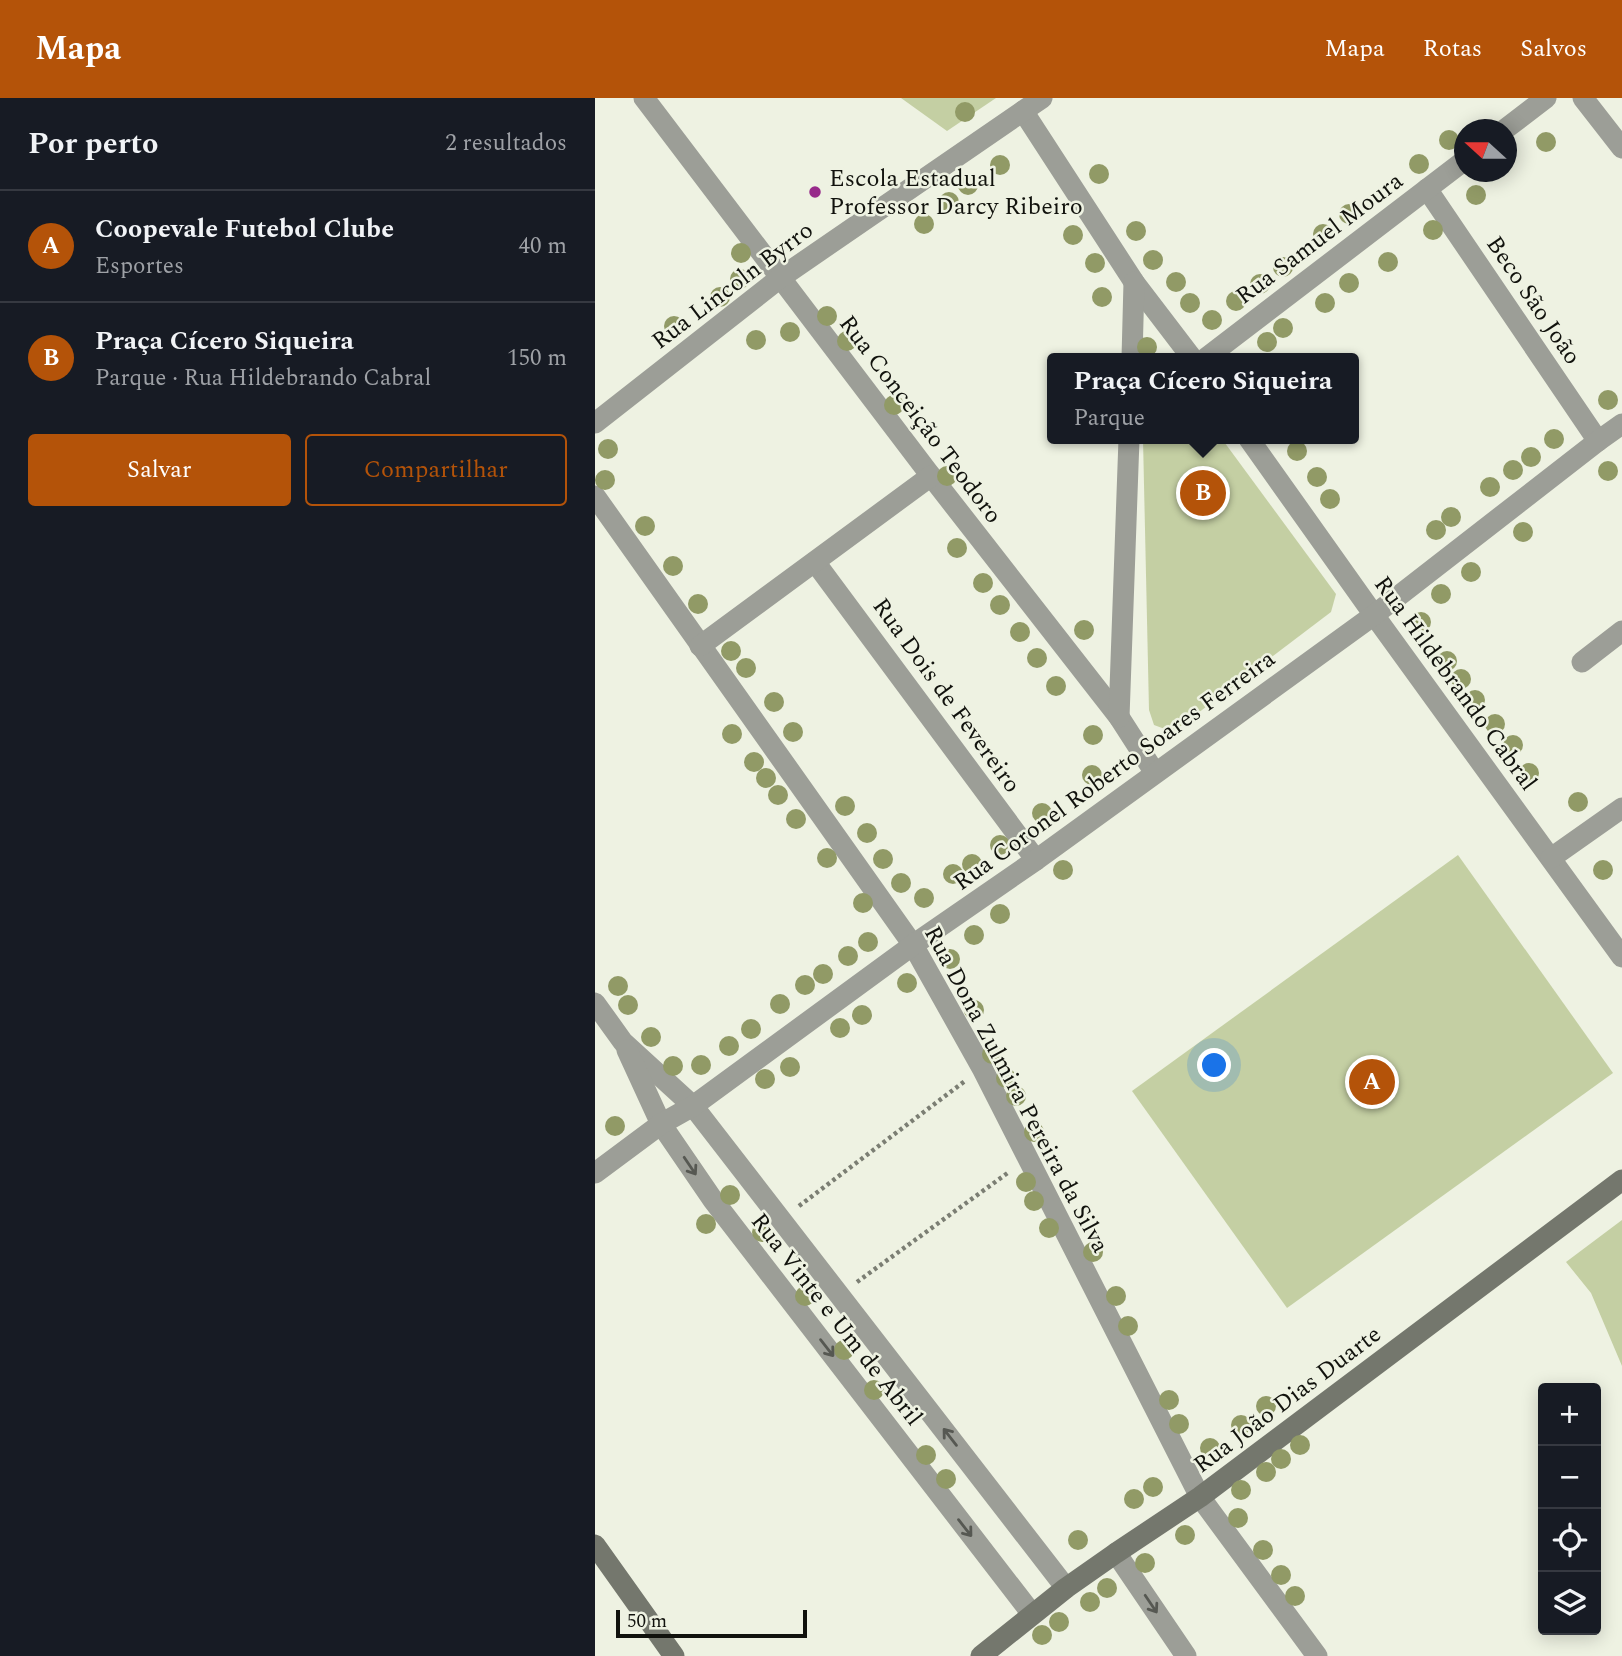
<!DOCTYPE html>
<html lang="pt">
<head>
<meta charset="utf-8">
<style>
	:root { --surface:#171b24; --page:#20242c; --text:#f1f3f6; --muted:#9ea1a6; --line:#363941; --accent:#b45309 }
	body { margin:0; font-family:Spectral,serif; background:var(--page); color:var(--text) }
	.controls { position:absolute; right:21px; bottom:21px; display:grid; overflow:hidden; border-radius:7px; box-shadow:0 4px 18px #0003 }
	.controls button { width:63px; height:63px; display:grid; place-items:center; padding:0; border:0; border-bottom:2px solid var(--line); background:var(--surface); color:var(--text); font:35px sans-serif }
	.compass { position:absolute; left:859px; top:21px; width:63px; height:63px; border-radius:50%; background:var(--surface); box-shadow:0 4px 18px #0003; rotate:291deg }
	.scale { position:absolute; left:21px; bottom:18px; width:191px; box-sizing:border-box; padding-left:7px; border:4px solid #11120d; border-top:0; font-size:19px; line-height:24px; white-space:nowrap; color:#11120d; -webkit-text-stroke:5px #eef2e2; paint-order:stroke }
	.you { position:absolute; left:620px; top:968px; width:24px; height:24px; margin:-18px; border:5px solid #fff; border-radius:50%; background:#1a73e8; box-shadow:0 0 0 10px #1a73e833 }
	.badge { display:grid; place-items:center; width:46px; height:46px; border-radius:50%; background:var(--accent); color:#fff; font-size:23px; font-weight:700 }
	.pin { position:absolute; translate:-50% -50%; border:4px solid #fff; box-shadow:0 2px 7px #0006 }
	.popup { position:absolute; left:452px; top:255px; width:312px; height:91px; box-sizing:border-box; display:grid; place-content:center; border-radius:7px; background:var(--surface); filter:drop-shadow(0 2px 5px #0005); font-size:23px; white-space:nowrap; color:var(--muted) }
	.popup b { font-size:26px; color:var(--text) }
	.popup::after { content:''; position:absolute; left:50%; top:100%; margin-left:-14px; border:14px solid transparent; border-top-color:var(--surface) }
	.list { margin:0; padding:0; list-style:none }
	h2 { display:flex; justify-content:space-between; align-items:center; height:91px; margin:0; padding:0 28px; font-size:30px }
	h2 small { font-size:23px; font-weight:400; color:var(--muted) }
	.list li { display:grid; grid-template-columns:46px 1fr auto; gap:21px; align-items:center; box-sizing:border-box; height:112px; padding:0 28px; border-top:2px solid var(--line) }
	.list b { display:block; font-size:26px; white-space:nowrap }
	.list p { margin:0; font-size:23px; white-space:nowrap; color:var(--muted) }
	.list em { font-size:23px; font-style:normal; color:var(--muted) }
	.actions { display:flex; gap:14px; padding:21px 28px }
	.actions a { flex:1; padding:16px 0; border:2px solid var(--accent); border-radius:7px; text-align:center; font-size:24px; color:var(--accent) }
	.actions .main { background:var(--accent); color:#fff }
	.icon { flex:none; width:38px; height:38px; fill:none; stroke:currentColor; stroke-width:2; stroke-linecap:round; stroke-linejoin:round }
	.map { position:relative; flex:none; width:1027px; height:1558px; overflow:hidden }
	header { display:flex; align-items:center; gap:42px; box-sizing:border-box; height:98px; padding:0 35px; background:var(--accent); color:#fff }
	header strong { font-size:33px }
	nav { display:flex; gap:38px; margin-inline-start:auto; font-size:24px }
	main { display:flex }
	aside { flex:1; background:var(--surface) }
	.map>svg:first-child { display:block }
</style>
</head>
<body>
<header>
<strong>Mapa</strong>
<nav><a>Mapa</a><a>Rotas</a><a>Salvos</a></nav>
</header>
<main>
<aside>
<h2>Por perto<small>2 resultados</small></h2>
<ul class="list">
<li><span class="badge">A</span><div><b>Coopevale Futebol Clube</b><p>Esportes</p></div><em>40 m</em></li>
<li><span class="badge">B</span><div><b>Praça Cícero Siqueira</b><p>Parque · Rua Hildebrando Cabral</p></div><em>150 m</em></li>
</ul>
<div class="actions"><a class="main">Salvar</a><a>Compartilhar</a></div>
</aside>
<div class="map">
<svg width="1027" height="1558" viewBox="0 0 1027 1558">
	<rect width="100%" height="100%" fill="#eef2e2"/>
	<g fill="#c4cfa3">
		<path d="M306 0H401L352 33Z"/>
		<path d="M548 341H627L741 496 736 514 578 634 559 627 554 612Z"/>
		<path d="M863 757 1018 975 692 1210 537 993Z"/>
		<path d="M1027 1122V1268L996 1195 971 1164Z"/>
	</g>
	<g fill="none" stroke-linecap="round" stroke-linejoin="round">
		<g stroke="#7b7e73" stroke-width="4.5" stroke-dasharray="3.5 3.5" stroke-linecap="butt">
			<path d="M204 1108 370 983"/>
			<path d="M262 1184 414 1074"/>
		</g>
		<g stroke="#9c9e97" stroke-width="21">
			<path d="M49 0 336 378 524 619 560 675"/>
			<path d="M988 0 1027 50"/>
			<path d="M428 13 539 184 597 260"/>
			<path d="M909 32 951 0"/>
			<path d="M832 91 1003 343"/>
			<path d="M537 260 539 184"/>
			<path d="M611 260 870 62"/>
			<path d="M0 325 185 180 447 0"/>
			<path d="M654 341 779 517 1027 859"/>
			<path d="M0 398 318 847 387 970 605 1399 722 1558"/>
			<path d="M220 464 441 762"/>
			<path d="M105 548 336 378"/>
			<path d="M987 564 1027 533"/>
			<path d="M524 619 534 341"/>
			<path d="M956 760 1027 710"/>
			<path d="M0 905 28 944 98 1008 471 1490"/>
			<path d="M32 952 66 1026 118 1102 437 1516"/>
			<path d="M0 1075 66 1026 98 1008 318 847 441 762 779 517 1003 343 1027 326"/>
			<path d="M521 1455 591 1558"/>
		</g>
		<g stroke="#74776d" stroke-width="21">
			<path d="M0 1447 79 1558"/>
			<path d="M386 1558 471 1490 521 1455 605 1399 1027 1082"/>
		</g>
	</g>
	<g fill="#919a66">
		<circle cx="370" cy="14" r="10"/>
		<circle cx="854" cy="42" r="10"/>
		<circle cx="951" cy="44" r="10"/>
		<circle cx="824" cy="66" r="10"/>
		<circle cx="405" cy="67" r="10"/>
		<circle cx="504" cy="76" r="10"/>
		<circle cx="373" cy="87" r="10"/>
		<circle cx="881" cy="97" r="10"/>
		<circle cx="354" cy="104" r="10"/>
		<circle cx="754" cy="116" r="10"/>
		<circle cx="329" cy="126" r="10"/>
		<circle cx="838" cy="132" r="10"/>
		<circle cx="541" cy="133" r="10"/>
		<circle cx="728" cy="136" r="10"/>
		<circle cx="478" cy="137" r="10"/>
		<circle cx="146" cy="155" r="10"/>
		<circle cx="558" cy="162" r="10"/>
		<circle cx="793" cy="164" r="10"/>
		<circle cx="500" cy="165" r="10"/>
		<circle cx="688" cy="169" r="10"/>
		<circle cx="145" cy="181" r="10"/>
		<circle cx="581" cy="184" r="10"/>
		<circle cx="754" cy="185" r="10"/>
		<circle cx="665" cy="186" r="10"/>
		<circle cx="125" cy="199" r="10"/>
		<circle cx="507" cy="199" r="10"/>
		<circle cx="641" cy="203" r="10"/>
		<circle cx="595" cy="205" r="10"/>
		<circle cx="730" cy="205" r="10"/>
		<circle cx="232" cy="218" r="10"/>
		<circle cx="617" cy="222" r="10"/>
		<circle cx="79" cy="228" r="10"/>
		<circle cx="688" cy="230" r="10"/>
		<circle cx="195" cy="234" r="10"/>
		<circle cx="161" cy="242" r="10"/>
		<circle cx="252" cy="243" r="10"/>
		<circle cx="672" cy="244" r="10"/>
		<circle cx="552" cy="249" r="10"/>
		<circle cx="1013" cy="302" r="10"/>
		<circle cx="299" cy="307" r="10"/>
		<circle cx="959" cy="341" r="10"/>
		<circle cx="13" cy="351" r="10"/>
		<circle cx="702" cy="353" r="10"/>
		<circle cx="936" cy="359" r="10"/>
		<circle cx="918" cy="372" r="10"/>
		<circle cx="1013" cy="373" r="10"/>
		<circle cx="352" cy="378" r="10"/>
		<circle cx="722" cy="379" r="10"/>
		<circle cx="10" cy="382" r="10"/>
		<circle cx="895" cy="389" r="10"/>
		<circle cx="735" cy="401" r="10"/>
		<circle cx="856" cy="419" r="10"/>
		<circle cx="50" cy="428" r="10"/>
		<circle cx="841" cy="432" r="10"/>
		<circle cx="928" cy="434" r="10"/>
		<circle cx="362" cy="450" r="10"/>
		<circle cx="78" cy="468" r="10"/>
		<circle cx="876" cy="474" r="10"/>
		<circle cx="388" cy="485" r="10"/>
		<circle cx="846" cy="496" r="10"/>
		<circle cx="103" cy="506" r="10"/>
		<circle cx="405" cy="507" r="10"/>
		<circle cx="826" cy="524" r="10"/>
		<circle cx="489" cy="532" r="10"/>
		<circle cx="425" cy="534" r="10"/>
		<circle cx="136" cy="553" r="10"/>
		<circle cx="442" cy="560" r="10"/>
		<circle cx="852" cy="563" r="10"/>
		<circle cx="151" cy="570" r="10"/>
		<circle cx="866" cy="581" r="10"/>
		<circle cx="461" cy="588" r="10"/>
		<circle cx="880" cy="602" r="10"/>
		<circle cx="179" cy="604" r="10"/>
		<circle cx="900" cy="626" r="10"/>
		<circle cx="198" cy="634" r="10"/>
		<circle cx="137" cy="636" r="10"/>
		<circle cx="498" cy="637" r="10"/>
		<circle cx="918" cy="647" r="10"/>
		<circle cx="159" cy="664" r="10"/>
		<circle cx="934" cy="675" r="10"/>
		<circle cx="497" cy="677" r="10"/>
		<circle cx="171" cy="680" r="10"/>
		<circle cx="183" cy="697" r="10"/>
		<circle cx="983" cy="704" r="10"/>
		<circle cx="250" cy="708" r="10"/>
		<circle cx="447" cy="715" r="10"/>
		<circle cx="201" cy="721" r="10"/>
		<circle cx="272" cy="735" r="10"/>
		<circle cx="405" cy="747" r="10"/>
		<circle cx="232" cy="760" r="10"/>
		<circle cx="288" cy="761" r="10"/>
		<circle cx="377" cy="766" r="10"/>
		<circle cx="468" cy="772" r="10"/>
		<circle cx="1008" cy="772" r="10"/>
		<circle cx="358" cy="776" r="10"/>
		<circle cx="306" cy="785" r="10"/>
		<circle cx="329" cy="800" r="10"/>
		<circle cx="268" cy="805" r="10"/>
		<circle cx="405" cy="816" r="10"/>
		<circle cx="379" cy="837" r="10"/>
		<circle cx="273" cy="844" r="10"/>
		<circle cx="253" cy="858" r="10"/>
		<circle cx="355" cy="861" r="10"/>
		<circle cx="228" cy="876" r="10"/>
		<circle cx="312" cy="885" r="10"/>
		<circle cx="210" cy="887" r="10"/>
		<circle cx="23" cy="888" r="10"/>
		<circle cx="185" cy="906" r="10"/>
		<circle cx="33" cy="907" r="10"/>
		<circle cx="379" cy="912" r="10"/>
		<circle cx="267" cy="917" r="10"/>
		<circle cx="245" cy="930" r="10"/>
		<circle cx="156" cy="931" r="10"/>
		<circle cx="56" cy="939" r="10"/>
		<circle cx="134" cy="948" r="10"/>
		<circle cx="397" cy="956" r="10"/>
		<circle cx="106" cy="967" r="10"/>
		<circle cx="78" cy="968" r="10"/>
		<circle cx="195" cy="969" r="10"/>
		<circle cx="411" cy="980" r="10"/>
		<circle cx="170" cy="981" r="10"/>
		<circle cx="421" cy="998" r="10"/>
		<circle cx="20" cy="1028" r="10"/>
		<circle cx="439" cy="1034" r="10"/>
		<circle cx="431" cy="1084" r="10"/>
		<circle cx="135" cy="1097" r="10"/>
		<circle cx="439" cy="1103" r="10"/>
		<circle cx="111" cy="1126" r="10"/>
		<circle cx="454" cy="1130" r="10"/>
		<circle cx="167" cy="1134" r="10"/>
		<circle cx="498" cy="1154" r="10"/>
		<circle cx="210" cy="1198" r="10"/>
		<circle cx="521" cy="1198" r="10"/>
		<circle cx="533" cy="1228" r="10"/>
		<circle cx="249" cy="1252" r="10"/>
		<circle cx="279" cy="1292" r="10"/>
		<circle cx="574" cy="1302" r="10"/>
		<circle cx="671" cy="1308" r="10"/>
		<circle cx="584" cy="1326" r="10"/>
		<circle cx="646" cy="1327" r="10"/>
		<circle cx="705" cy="1347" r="10"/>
		<circle cx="615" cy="1350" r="10"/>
		<circle cx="331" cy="1357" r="10"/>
		<circle cx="686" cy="1361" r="10"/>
		<circle cx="671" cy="1374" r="10"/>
		<circle cx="351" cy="1381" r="10"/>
		<circle cx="558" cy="1389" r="10"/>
		<circle cx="646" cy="1392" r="10"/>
		<circle cx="539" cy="1401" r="10"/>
		<circle cx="643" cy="1420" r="10"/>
		<circle cx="590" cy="1437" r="10"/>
		<circle cx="483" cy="1442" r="10"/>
		<circle cx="668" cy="1452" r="10"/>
		<circle cx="550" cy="1465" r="10"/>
		<circle cx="686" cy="1477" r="10"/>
		<circle cx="512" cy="1490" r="10"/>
		<circle cx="700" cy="1498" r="10"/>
		<circle cx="495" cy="1504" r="10"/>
		<circle cx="464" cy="1524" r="10"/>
		<circle cx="447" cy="1537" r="10"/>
	</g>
	<defs><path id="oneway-shaft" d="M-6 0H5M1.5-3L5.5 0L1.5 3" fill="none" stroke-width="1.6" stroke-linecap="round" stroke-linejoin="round" transform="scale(1.75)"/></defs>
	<g stroke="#565852">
		<use href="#oneway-shaft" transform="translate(95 1068) rotate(56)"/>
		<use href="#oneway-shaft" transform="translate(232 1250) rotate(52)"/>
		<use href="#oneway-shaft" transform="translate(355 1339) rotate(-128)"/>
		<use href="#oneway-shaft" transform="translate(370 1430) rotate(52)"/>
		<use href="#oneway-shaft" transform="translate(556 1506) rotate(56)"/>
	</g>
	<circle fill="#972a8a" stroke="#eef2e2" stroke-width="2.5" cx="220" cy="94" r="7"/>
	<g text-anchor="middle" stroke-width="5" stroke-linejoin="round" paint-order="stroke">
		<g font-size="24" fill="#11120d" stroke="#eef2e2" text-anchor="start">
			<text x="234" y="88">Escola Estadual<tspan x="234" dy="28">Professor Darcy Ribeiro</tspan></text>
		</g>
		<g font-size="24" fill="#11120d" stroke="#eef2e2">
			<text transform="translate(724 140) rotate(-37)" y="8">Rua Samuel Moura</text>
			<text transform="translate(137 187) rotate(-37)" y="8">Rua Lincoln Byrro</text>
			<text transform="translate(939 202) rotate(56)" y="8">Beco São João</text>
			<text transform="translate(326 321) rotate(53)" y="8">Rua Conceição Teodoro</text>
			<text transform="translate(861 585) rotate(54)" y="8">Rua Hildebrando Cabral</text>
			<text transform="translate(352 597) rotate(54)" y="8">Rua Dois de Fevereiro</text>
			<text transform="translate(519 672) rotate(-36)" y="8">Rua Coronel Roberto Soares Ferreira</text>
			<text transform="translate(422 991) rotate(62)" y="8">Rua Dona Zulmira Pereira da Silva</text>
			<text transform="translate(242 1221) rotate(52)" y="8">Rua Vinte e Um de Abril</text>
			<text transform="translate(692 1301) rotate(-37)" y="8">Rua João Dias Duarte</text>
		</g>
	</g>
</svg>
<div class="controls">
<button>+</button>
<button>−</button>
<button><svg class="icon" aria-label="locate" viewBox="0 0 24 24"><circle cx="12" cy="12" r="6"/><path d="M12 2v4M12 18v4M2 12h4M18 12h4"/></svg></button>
<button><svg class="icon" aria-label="layers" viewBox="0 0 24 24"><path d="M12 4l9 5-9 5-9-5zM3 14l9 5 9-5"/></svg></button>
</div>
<svg class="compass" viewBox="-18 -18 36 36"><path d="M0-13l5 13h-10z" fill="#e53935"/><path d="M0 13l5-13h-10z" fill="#9ea1a6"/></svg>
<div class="scale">50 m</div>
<div class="you"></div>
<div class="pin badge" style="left:777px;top:984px">A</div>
<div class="pin badge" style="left:608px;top:395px">B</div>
<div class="popup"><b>Praça Cícero Siqueira</b>Parque</div>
</div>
</main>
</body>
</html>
